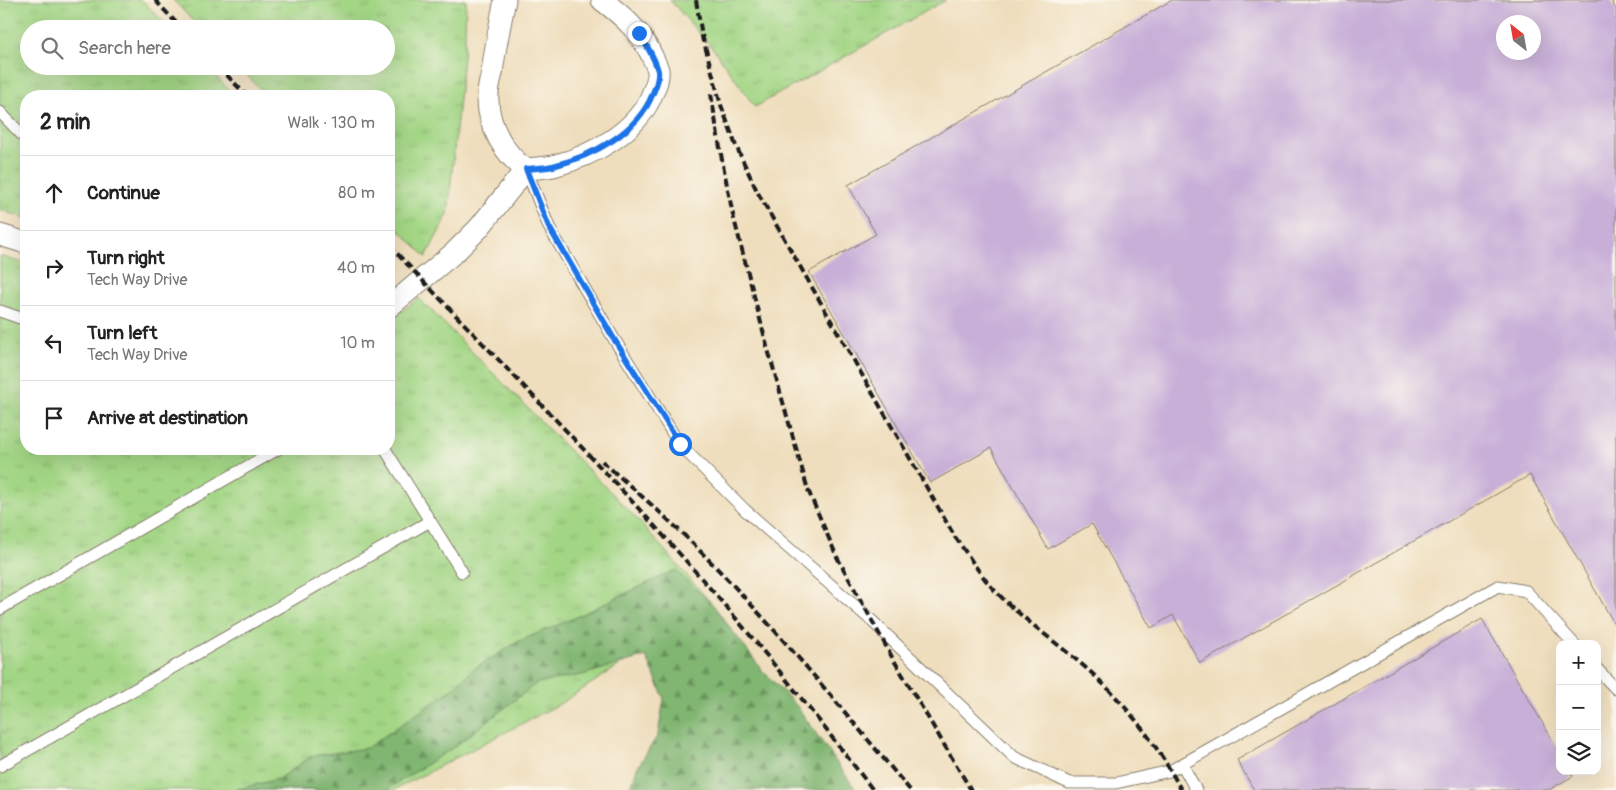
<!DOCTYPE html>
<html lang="en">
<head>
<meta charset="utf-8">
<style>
	:root { --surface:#fff; --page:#f6f6f6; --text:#222; --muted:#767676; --line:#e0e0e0 }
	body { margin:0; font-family:Pangolin,sans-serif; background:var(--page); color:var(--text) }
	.controls { position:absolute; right:15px; bottom:15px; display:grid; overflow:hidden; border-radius:10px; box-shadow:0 5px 20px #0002 }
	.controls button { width:45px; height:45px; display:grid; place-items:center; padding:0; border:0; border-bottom:1px solid var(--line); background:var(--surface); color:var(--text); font:25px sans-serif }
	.compass { position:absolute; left:1496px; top:15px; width:45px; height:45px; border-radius:50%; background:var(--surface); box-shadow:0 5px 20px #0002; rotate:329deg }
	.stop { position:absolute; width:15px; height:15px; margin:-11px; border:4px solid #1a73e8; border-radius:50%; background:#fff }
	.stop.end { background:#1a73e8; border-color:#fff; box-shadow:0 1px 5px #0008 }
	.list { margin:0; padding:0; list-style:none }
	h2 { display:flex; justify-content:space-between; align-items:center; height:65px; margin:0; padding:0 20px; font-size:21px }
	h2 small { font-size:16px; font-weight:400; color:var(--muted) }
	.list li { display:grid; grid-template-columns:32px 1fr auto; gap:15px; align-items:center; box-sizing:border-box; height:75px; padding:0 20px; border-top:1px solid var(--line) }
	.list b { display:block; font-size:19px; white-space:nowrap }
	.list p { margin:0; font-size:16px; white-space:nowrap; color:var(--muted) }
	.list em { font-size:16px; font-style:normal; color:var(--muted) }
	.icon { flex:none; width:28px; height:28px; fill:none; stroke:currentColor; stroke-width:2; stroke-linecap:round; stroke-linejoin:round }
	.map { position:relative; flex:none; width:1616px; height:790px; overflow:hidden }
	.search { position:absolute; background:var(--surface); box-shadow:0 5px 20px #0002; left:20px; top:20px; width:375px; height:55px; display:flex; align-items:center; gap:12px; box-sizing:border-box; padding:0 18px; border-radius:28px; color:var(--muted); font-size:19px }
	.panel { position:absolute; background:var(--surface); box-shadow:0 5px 20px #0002; left:20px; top:90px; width:375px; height:365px; border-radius:20px }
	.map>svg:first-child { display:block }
</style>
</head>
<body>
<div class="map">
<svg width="1616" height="790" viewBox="0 0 1616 790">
	<defs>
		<pattern id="grass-tufts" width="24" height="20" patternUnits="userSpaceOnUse" patternTransform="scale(1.25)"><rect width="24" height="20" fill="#a2d584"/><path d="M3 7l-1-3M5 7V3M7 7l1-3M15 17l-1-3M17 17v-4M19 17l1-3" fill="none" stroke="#8bb671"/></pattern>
		<pattern id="forest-firs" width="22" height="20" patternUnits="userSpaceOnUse" patternTransform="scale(1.25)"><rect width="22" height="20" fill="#81b672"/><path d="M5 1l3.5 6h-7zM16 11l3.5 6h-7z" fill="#69935d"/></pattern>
	</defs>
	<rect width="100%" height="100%" fill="#fbf7ec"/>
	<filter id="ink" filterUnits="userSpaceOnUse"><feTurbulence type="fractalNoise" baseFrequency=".02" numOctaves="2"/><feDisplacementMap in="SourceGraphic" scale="10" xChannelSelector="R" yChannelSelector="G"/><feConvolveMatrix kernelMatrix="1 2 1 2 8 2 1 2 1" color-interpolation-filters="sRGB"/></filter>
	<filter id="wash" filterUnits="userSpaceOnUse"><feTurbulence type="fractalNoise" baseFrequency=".0096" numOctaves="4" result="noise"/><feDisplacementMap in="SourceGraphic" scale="20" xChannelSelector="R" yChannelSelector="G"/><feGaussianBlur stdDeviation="1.12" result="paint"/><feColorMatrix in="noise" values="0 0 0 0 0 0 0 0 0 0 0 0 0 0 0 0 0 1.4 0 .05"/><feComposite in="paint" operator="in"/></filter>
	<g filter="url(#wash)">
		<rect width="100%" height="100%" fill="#efdebd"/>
		<g fill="url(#grass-tufts)" stroke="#5f7850">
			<path d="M0 0H142L170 29H29V66H206L235 96H26V218L0 210Z"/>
			<path d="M173 0H466L465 36 448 214 426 257 389 220V96H267L238 66H386V29H201Z"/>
			<path d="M670 0H946L755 107 715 51Z"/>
			<path d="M0 256 26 264V449H389V321L419 298 636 518 713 605 558 705 394 790H0Z"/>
		</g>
		<path fill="url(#forest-firs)" stroke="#4e6947" d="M675 570 713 605 762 670 796 705 856 790H630L637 768 658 735 664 698 646 656 582 675 537 683 454 747 386 790H234L278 779 312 756 367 748 450 691 474 669 519 641 574 618Z"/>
		<g id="blocks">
			<g fill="#c7afd8" fill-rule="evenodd">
				<path d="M1172 0H1611L1616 9V627L1530 475 1200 663 1173 615 1151 628 1092 524 1048 549 991 448 930 483 809 272 876 234 848 185ZM1504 22H1534V52H1504Z"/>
				<path d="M1482 619 1560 753V771H1570L1573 776 1549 790H1254L1237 760Z"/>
			</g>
		</g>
	</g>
	<g filter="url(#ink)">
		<use href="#blocks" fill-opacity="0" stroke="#867d6c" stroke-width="1"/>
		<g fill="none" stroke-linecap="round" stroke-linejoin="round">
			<g stroke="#867d6c" stroke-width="13">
				<g id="service">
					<path d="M0 112 26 139"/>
					<path d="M526 169 549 227 614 339 680 445 745 510 871 620 1014 757 1069 783H1116L1170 771 1498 586 1526 591 1574 644"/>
					<path d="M0 311 26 320"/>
					<path d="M385 449 462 572"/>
					<path d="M0 609 278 449"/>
					<path d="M1597 669 1616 689"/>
					<path d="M1182 764 1196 790"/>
					<path d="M0 766 430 521"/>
				</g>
			</g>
			<g stroke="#867d6c" stroke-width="23">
				<g id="minor">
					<path d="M505 0C500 24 495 48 492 73 490 81 487 91 488 100 488 125 505 156 526 169"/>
					<path d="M0 235 26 243"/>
					<path d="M389 307 455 252 479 228 526 169C535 168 544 168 553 166 592 156 638 132 653 92 656 85 659 78 658 70 657 66 654 61 652 56 641 32 623 16 602 0"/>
				</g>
			</g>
			<use href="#service" stroke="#fff" stroke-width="11"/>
			<use href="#minor" stroke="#fff" stroke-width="21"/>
			<g stroke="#1c1c1c" stroke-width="4" stroke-dasharray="8 4" stroke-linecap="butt">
				<path d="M155 0 182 29"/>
				<path d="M696 0 703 42"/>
				<path d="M702 35 721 105 736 146 758 193 955 537C966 552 976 568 988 583 1016 615 1054 640 1086 668 1123 700 1159 746 1181 790"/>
				<path d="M218 66 247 96"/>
				<path d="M711 94 722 160 733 215 767 346 808 490 837 557 892 657 971 790"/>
				<path d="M389 245C491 353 596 459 694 570 757 641 815 715 873 790"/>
				<path d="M602 461C634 490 667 517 697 548 773 624 841 708 910 790"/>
			</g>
		</g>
	</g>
	<g fill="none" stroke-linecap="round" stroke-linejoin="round" filter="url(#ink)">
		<path stroke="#1a73e8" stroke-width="6" d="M639 33C646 44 655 58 658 71 659 79 656 86 653 93 638 133 592 156 553 166 545 168 535 168 526 169L549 227 614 339 680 444"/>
	</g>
</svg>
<div class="controls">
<button>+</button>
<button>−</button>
<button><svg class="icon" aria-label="layers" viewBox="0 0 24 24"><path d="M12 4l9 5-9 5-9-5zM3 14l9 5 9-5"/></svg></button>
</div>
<svg class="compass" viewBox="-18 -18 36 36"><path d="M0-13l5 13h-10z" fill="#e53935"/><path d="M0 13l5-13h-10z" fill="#767676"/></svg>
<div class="stop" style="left:680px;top:444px"></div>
<div class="stop end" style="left:639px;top:33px"></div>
<div class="search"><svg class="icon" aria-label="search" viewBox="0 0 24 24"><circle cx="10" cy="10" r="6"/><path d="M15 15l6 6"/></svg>Search here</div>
<section class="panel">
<h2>2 min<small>Walk · 130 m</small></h2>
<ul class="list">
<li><svg class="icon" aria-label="ahead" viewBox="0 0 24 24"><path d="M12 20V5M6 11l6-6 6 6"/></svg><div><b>Continue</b></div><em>80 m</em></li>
<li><svg class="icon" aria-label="right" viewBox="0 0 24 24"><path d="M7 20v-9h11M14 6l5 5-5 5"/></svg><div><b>Turn right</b><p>Tech Way Drive</p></div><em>40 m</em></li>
<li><svg class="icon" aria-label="left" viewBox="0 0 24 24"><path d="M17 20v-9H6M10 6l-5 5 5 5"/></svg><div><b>Turn left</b><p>Tech Way Drive</p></div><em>10 m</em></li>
<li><svg class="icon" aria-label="arrive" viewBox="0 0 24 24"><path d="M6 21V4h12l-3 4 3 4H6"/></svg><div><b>Arrive at destination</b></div></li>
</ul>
</section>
</div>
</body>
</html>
